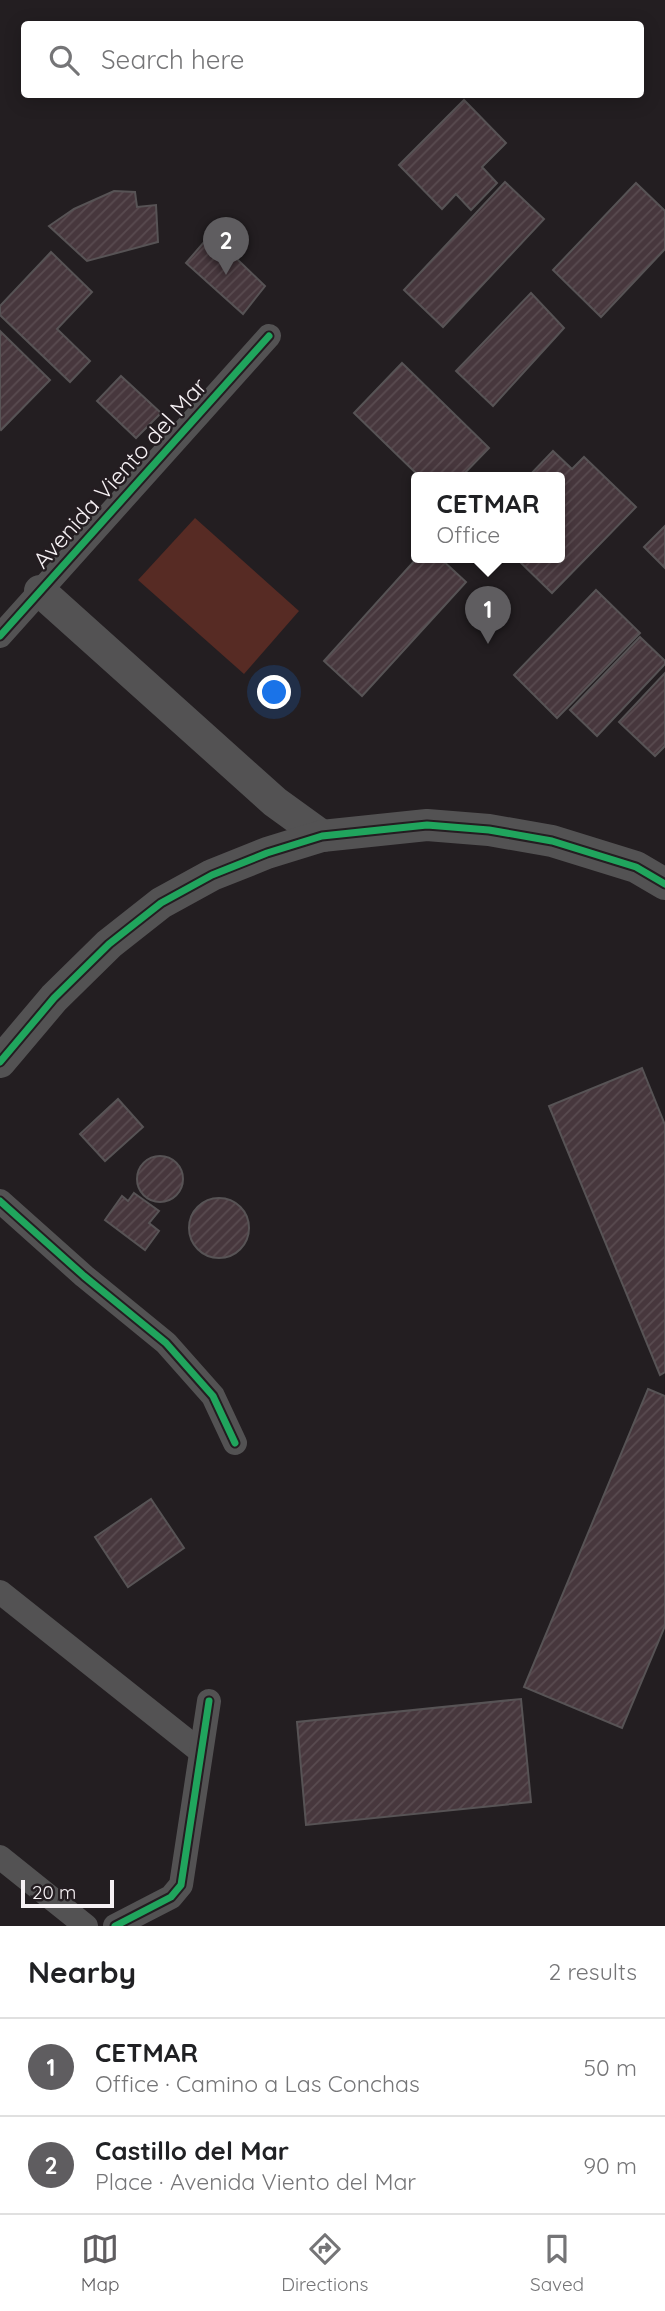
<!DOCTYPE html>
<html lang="en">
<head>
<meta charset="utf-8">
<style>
	:root { --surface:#fff; --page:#f2f2f2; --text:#202124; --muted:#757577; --line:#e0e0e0; --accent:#5f5d60 }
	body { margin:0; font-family:Quicksand,sans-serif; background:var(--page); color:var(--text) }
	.scale { position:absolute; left:21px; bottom:18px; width:93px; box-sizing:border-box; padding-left:7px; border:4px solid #f6f1f4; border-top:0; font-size:19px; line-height:24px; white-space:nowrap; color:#f6f1f4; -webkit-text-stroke:5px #241d21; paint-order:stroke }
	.you { position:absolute; left:275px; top:693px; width:24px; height:24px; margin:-18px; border:5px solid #fff; border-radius:50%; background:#1a73e8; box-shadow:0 0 0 10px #1a73e833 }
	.badge { display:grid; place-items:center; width:46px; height:46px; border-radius:50%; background:var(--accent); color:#fff; font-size:23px; font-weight:700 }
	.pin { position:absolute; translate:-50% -58px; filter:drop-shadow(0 2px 4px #0008) }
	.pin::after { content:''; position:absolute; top:37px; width:24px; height:21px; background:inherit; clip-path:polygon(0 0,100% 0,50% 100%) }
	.popup { position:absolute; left:411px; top:472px; width:154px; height:91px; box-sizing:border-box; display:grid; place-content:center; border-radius:7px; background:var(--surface); filter:drop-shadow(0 2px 5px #0005); font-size:23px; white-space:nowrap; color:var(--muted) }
	.popup b { font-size:26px; color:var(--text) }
	.popup::after { content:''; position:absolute; left:50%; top:100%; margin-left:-14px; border:14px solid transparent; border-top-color:var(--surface) }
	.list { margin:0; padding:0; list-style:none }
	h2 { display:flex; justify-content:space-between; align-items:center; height:91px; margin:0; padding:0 28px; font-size:30px }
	h2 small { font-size:23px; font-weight:400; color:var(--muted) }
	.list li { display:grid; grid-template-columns:46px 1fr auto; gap:21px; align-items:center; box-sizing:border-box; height:98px; padding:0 28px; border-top:2px solid var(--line) }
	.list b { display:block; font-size:26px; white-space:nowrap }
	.list p { margin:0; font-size:23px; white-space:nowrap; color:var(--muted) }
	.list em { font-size:23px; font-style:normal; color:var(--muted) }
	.icon { flex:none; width:38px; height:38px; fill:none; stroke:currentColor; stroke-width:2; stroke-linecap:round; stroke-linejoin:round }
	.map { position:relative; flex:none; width:665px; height:1926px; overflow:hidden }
	.search { position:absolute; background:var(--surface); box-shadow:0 4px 18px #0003; left:21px; right:21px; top:21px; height:77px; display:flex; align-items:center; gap:18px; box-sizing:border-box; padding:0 24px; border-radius:7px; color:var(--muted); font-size:26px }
	.sheet { height:287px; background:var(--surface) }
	nav { display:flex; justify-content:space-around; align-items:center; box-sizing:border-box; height:98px; border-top:2px solid var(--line); background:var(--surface); font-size:19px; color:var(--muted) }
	nav a { display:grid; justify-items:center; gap:4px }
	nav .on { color:var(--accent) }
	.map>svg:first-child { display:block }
</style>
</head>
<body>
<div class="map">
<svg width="665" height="1926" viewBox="0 0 665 1926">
	<defs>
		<pattern id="building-hatch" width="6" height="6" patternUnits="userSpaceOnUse" patternTransform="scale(1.75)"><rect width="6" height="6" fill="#47373d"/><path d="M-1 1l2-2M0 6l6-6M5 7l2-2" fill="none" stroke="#594b50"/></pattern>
	</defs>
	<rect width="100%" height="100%" fill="#231e21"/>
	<path fill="#572b24" d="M195 518 299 611 244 674 138 580Z"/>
	<g fill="url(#building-hatch)" stroke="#575355" stroke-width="2">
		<path d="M464 100 506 143 482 167 497 183 471 210 456 194 442 209 399 165Z"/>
		<path d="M505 182 544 219 443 327 404 290Z"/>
		<path d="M636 183 665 211V249L601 317 553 270Z"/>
		<path d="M114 191 135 192 137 207 156 205 158 242 87 261 49 226 74 209Z"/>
		<path d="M211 234 265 286 243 314 186 263Z"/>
		<path d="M51 252 92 292 57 329 90 361 70 382 0 315V306Z"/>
		<path d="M531 293 564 328 493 406 456 371Z"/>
		<path d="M0 331 50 380 1 430 0 429Z"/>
		<path d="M402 363 489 448 460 478H421L354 413Z"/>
		<path d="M121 376 161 413 136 438 97 401Z"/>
		<path d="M553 451 572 469 584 457 636 507 552 593 516 558H560V478H527Z"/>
		<path d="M665 526V568L644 547Z"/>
		<path d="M417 558H440L466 582 362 696 324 661Z"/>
		<path d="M596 590 640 633 557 718 514 675Z"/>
		<path d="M640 637 665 661V664L597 736 570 710Z"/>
		<path d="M665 673V746L655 756 619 722Z"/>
		<path d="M642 1068 665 1125V1372L660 1375 549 1106Z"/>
		<path d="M118 1099 143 1127 105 1161 80 1134Z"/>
		<circle cx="160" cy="1179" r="23"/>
		<path d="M134 1193 159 1211 149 1223 159 1231 145 1250 105 1220 122 1196 128 1201Z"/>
		<circle cx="219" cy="1228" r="30"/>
		<path d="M648 1389 665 1396V1626L622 1728 524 1687Z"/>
		<path d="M151 1499 184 1548 128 1587 95 1537Z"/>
		<path d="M521 1699 531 1802 306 1825 297 1722Z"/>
	</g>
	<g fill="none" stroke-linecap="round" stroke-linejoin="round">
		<g stroke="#535253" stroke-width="24">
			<path d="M0 636 269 336"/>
			<path d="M0 1201 84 1276 166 1343 213 1396 235 1443"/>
			<path d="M0 1592 200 1751"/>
			<path d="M0 1857 86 1926"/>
			<path d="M115 1926 171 1897 181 1885 209 1701"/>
		</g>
		<g stroke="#535253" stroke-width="32">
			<path d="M40 591 275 802 322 836"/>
			<path d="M0 1062 54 998 109 944 161 903 212 875 267 853 322 836 427 825 489 830 552 841 636 867 665 884"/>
		</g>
		<g stroke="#241d21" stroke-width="11">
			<g id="cycleway">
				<path d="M0 636 269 336"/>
				<path d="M0 1062 54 998 109 944 161 903 212 875 267 853 322 836 427 825 489 830 552 841 636 867 665 884"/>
				<path d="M0 1201 84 1276 166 1343 213 1396 235 1443"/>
				<path d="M115 1926 171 1897 181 1885 209 1701"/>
			</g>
		</g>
		<use href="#cycleway" stroke="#20a55d" stroke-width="7"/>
	</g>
	<g text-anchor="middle" stroke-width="5" stroke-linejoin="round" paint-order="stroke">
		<g font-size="23" fill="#f6f1f4" stroke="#241d21">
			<text transform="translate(120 473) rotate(-48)" y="8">Avenida Viento del Mar</text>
		</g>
	</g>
</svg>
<div class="scale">20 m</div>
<div class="you"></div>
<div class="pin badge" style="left:488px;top:644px">1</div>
<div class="popup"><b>CETMAR</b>Office</div>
<div class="pin badge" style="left:226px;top:275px">2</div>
<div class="search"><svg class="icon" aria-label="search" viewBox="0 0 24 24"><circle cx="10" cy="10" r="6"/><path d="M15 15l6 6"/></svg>Search here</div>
</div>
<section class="sheet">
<h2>Nearby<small>2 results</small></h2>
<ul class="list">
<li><span class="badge">1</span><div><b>CETMAR</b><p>Office · Camino a Las Conchas</p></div><em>50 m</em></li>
<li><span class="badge">2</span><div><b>Castillo del Mar</b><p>Place · Avenida Viento del Mar</p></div><em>90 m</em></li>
</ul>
</section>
<nav>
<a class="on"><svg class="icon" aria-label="map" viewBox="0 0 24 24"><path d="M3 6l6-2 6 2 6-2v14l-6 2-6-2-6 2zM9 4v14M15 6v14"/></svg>Map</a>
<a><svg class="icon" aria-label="directions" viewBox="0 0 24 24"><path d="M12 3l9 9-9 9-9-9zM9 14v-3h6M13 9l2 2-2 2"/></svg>Directions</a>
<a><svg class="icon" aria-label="saved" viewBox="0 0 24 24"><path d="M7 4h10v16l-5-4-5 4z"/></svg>Saved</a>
</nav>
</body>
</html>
